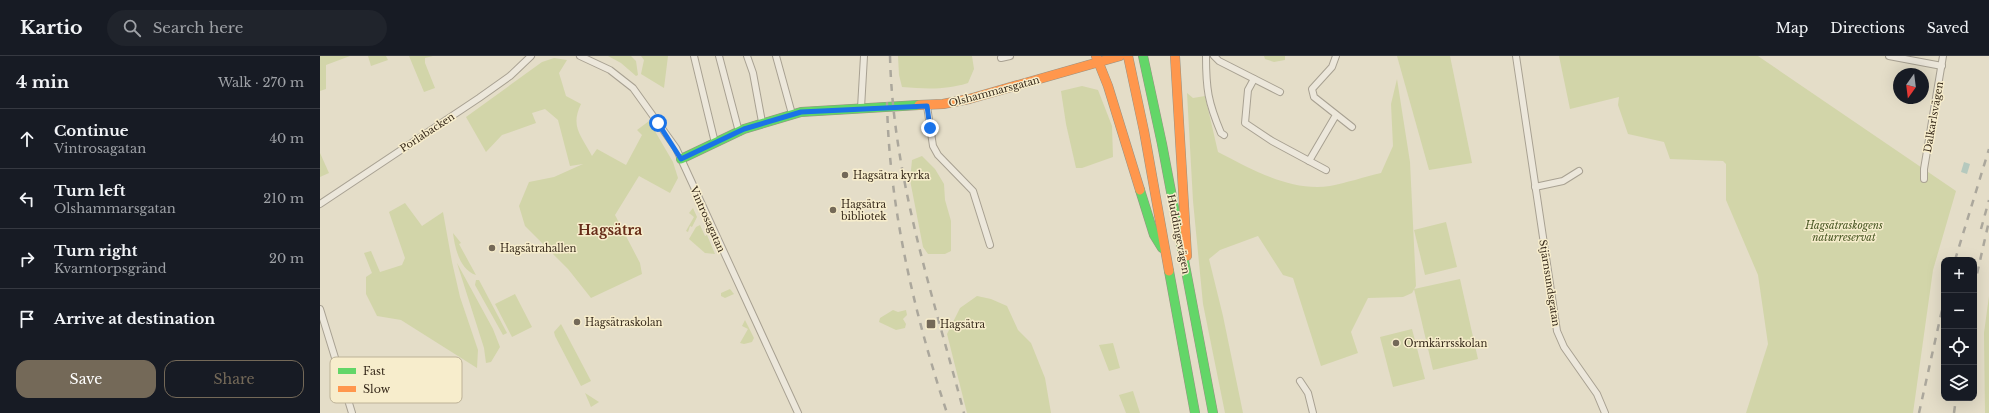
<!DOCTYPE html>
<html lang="en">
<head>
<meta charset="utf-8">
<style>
	:root { --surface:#171b24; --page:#20242c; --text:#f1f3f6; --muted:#9ea1a6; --line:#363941; --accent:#746958 }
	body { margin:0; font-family:"Libre Baskerville",serif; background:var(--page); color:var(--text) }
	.controls { position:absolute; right:12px; bottom:12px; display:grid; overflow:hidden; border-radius:8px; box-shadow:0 4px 16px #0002 }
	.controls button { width:36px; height:36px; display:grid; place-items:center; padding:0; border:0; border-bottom:1px solid var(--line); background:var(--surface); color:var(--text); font:20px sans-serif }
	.compass { position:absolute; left:1573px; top:12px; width:36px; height:36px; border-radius:50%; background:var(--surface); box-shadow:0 4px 16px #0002; rotate:194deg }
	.stop { position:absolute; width:12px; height:12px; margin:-9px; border:3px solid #1a73e8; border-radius:50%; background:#fff }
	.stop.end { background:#1a73e8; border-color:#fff; box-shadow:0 1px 4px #0008 }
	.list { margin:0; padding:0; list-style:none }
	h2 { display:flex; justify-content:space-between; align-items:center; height:52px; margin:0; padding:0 16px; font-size:17px }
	h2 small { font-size:13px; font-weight:400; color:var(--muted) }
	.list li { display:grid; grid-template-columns:26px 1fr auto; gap:12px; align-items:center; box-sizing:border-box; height:60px; padding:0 16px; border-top:1px solid var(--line) }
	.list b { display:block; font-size:15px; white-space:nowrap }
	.list p { margin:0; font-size:13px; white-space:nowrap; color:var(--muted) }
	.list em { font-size:13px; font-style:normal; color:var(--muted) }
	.actions { display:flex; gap:8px; padding:12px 16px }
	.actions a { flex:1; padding:9px 0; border:1px solid var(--accent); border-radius:12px; text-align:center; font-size:14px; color:var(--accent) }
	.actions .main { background:var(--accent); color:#fff }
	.icon { flex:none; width:22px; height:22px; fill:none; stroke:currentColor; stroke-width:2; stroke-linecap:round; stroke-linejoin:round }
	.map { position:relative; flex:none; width:1669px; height:357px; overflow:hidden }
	header { display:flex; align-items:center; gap:24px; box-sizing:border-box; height:56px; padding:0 20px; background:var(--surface); border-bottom:1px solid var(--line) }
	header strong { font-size:19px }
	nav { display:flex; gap:22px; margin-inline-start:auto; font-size:14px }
	.search { width:280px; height:36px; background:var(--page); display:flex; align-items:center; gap:10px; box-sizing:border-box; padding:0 14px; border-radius:22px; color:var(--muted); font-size:15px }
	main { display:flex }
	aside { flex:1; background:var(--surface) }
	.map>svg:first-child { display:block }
</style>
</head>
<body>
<header>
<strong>Kartio</strong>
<div class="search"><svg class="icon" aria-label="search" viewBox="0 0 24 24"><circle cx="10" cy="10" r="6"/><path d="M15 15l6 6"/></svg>Search here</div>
<nav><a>Map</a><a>Directions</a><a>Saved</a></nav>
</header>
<main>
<aside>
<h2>4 min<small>Walk · 270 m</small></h2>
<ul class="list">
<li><svg class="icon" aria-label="ahead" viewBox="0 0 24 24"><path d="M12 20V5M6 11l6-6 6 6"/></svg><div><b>Continue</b><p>Vintrosagatan</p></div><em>40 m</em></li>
<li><svg class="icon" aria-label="left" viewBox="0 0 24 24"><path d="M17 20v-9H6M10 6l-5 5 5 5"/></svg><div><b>Turn left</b><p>Olshammarsgatan</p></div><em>210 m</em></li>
<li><svg class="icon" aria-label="right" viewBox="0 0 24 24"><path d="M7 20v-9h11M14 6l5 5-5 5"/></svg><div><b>Turn right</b><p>Kvarntorpsgränd</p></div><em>20 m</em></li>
<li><svg class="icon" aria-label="arrive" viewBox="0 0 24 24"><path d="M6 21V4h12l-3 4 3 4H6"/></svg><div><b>Arrive at destination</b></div></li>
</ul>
<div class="actions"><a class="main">Save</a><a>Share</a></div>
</aside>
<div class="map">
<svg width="1669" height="357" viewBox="0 0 1669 357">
	<rect width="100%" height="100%" fill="#e4ddc8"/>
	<g fill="#d2d5a9">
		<path d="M0 0H30L6 9V33L0 35Z"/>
		<path d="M48 0H66L68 4 51 10Z"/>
		<path d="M89 0H113L105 2V7L115 32 104 36Z"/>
		<path d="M288 0H311L316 5 318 19 316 20 301 7Z"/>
		<path d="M321 0H348L344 32 321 18 324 4Z"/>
		<path d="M578 0H652L654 13 648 27C626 34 606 33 582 31L579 19Z"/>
		<path d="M944 0H965V4L954 6 945 3Z"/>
		<path d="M1077 0H1130L1152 107 1109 114Z"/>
		<path d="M1239 0H1438L1636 135 1613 214 1593 357H1426L1448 288 1438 219 1406 144V108L1403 105 1350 103 1344 86 1308 78 1298 49 1299 41 1250 53Z"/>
		<path d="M234 2 247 4 239 17 246 40 261 48C250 71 261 79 272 100L277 93 306 109 322 79 317 74 329 65 353 106 358 122 350 137 319 120 295 159 320 207 322 218 271 242 248 213 205 170 199 150 209 126 234 121 263 108 250 110 238 64 225 53 212 57 216 67 182 79 166 96 146 61 222 6Z"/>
		<path d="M1077 23 1090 106 1096 230 1092 237 1083 241 1048 242 1031 276 1038 297 1001 310 973 222 963 219 938 180 900 194 889 203 903 260 923 357H905L883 248 873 145 867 37 873 42 885 40 898 96C931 113 971 136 1010 130 1026 127 1044 121 1061 117L1073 90 1071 48Z"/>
		<path d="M762 30 778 34 792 70 793 101 762 112H756L746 68 741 35Z"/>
		<path d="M0 97 9 117 0 121Z"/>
		<path d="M602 100 615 113 624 128 625 144 631 165V195L625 198H608L603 191 590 124 592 104Z"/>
		<path d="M85 147 102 170 123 156 132 206 140 241 158 294 157 312 81 264 57 260 46 238V221L52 217 44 197 51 195 60 216 82 209 85 202 69 156Z"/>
		<path d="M373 152 377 161 372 171 370 170 368 176 366 175 374 161 369 157Z"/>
		<path d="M1126 166 1137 211 1105 219 1094 174Z"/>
		<path d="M380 169 385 180 387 179 395 198 385 197 369 183 376 171Z"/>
		<path d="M133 177 141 187 139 188 156 219C140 214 135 193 133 177Z"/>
		<path d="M137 207 173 273 180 291 171 306 166 307 164 292Z"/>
		<path d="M1140 223 1158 303 1113 314 1094 233Z"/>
		<path d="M156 224H159L187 277 183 279 155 229Z"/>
		<path d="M410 233 414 238 405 242 401 240V237Z"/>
		<path d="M195 238 212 271 192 281 175 248Z"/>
		<path d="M657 240 671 243 687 250 698 274 711 287 725 322 731 357H647L627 278 640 252Z"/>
		<path d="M1669 240V357H1665L1664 277Z"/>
		<path d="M573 254 578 256 586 254 587 259 583 263 586 268 585 272 576 274 559 266 560 262Z"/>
		<path d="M425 264 434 282 432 286 424 288 420 287 428 273 422 270Z"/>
		<path d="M241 268 271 325 261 330 235 280 234 276Z"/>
		<path d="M1092 273 1105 323 1073 331 1060 281Z"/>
		<path d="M793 287 800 312 789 315 779 289Z"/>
		<path d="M813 335 820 357H806L799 339Z"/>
		<path d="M265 337 279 346 271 351Z"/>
	</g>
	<path fill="#b5c9be" d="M1644 106 1650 108 1647 118 1641 116Z"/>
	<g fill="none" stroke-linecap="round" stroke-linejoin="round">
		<g stroke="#a8a192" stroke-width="8">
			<g id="street">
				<path d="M260 0 290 14 313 32 356 92 478 357"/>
				<path d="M374 0 395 87"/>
				<path d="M399 0 419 76"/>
				<path d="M427 0 433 17 442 66"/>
				<path d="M456 0 472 58"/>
				<path d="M886 0C886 33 888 46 901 77L904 79"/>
				<path d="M894 0 899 5 960 36"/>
				<path d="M1016 0 1012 11 992 33 994 41 1032 71"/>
				<path d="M1196 0 1237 275 1244 291 1277 338 1285 357"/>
				<path d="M1569 0 1622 10"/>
				<path d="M681 2 690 0"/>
				<path d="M934 23 928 34 925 67 952 85 1006 114"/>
				<path d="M607 50 613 90 618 99 653 135 670 189"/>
				<path d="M541 52 544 0"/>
				<path d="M989 105 1016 59"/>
				<path d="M1604 123V113L1623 0"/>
				<path d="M1215 131 1243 125 1259 115"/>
				<path d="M0 148 159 42 190 20 211 0"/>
				<path d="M0 253 32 357"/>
				<path d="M980 325 988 337 993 357"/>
			</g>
		</g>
		<g stroke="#989182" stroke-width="10">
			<g id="fast">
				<path d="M823 0 842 88 893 357"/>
				<path d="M361 103 424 73 481 56 599 49"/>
				<path d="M820 134 834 179 842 192"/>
				<path d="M849 215 875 357"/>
			</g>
		</g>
		<g stroke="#989182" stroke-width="10">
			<g id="slow">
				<path d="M776 0 788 30 820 134"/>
				<path d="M808 0 824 75 849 215"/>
				<path d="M855 0 867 200"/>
				<path d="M599 49 623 48 649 43 800 0"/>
			</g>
		</g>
		<use href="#street" stroke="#ece7db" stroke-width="6"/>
		<use href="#fast" stroke="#63d668" stroke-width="9"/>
		<use href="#slow" stroke="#ff974d" stroke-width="9"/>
		<g stroke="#aba79c" stroke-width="2.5" stroke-dasharray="7 7" stroke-linecap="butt">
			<path d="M570 0C573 123 613 239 644 357"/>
			<path d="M567 46C569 151 594 257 627 357"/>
			<path d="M1661 173 1669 144"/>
			<path d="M1635 204 1669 93"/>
			<path d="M1654 231 1669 165"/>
			<path d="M1599 357 1624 245"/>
			<path d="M1634 357 1636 342"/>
		</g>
	</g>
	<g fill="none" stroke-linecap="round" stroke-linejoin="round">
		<path stroke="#1a73e8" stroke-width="5" d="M338 67 361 103 424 73 481 56 607 50 610 72"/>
	</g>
	<g fill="#746958" stroke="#f7edcc" stroke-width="1.5">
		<circle cx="525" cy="119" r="4"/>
		<circle cx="513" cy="154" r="4"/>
		<circle cx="172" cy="192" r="4"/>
		<circle cx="257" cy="266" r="4"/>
		<rect x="606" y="263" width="10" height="10" rx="2"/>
		<circle cx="1076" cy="287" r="4"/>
	</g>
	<g text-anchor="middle" stroke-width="3" stroke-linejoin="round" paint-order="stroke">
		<g font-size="10" fill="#372a1b" stroke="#f7edcc">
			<text transform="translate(674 35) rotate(-15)" y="4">Olshammarsgatan</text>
			<text transform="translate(1613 61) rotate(-80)" y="4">Dalkarlsvägen</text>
			<text transform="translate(107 76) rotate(-33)" y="4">Porlabacken</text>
			<text transform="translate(388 163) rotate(66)" y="4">Vintrosagatan</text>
			<text transform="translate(859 178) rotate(79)" y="4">Huddingevägen</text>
			<text transform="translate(1230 227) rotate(81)" y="4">Stjärnsundsgatan</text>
		</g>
		<g font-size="10" fill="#372a1b" stroke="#f7edcc" text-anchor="start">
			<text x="533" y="123">Hagsätra kyrka</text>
			<text x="521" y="152">Hagsätra<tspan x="521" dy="12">bibliotek</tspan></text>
			<text x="180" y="196">Hagsätrahallen</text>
			<text x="265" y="270">Hagsätraskolan</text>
			<text x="620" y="272">Hagsätra</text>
			<text x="1084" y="291">Ormkärrsskolan</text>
		</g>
		<g font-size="10" font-style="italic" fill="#455420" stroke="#f7edcc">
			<text x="1524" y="173">Hagsätraskogens<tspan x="1524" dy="12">naturreservat</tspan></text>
		</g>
		<g font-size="14" font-weight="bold" fill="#662c18" stroke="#f7edcc">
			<text x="290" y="179">Hagsätra</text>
		</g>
	</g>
	<rect x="10" y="301" width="132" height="46" rx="6" fill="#f7edcc" stroke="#bdb297" stroke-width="1"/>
	<rect x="18" y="312" width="18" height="6" fill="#63d668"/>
	<rect x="18" y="330" width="18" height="6" fill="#ff974d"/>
	<g font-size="11" fill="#372a1b">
		<text x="43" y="319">Fast</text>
		<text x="43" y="337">Slow</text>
	</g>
</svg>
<div class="controls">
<button>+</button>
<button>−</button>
<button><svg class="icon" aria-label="locate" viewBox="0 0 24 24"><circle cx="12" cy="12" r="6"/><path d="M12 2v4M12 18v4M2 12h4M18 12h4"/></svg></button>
<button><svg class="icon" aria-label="layers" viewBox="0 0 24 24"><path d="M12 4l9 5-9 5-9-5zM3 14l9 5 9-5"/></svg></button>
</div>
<svg class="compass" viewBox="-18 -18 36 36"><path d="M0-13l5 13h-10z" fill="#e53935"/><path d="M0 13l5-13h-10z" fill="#9ea1a6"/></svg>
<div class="stop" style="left:338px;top:67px"></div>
<div class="stop end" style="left:610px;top:72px"></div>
</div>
</main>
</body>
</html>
